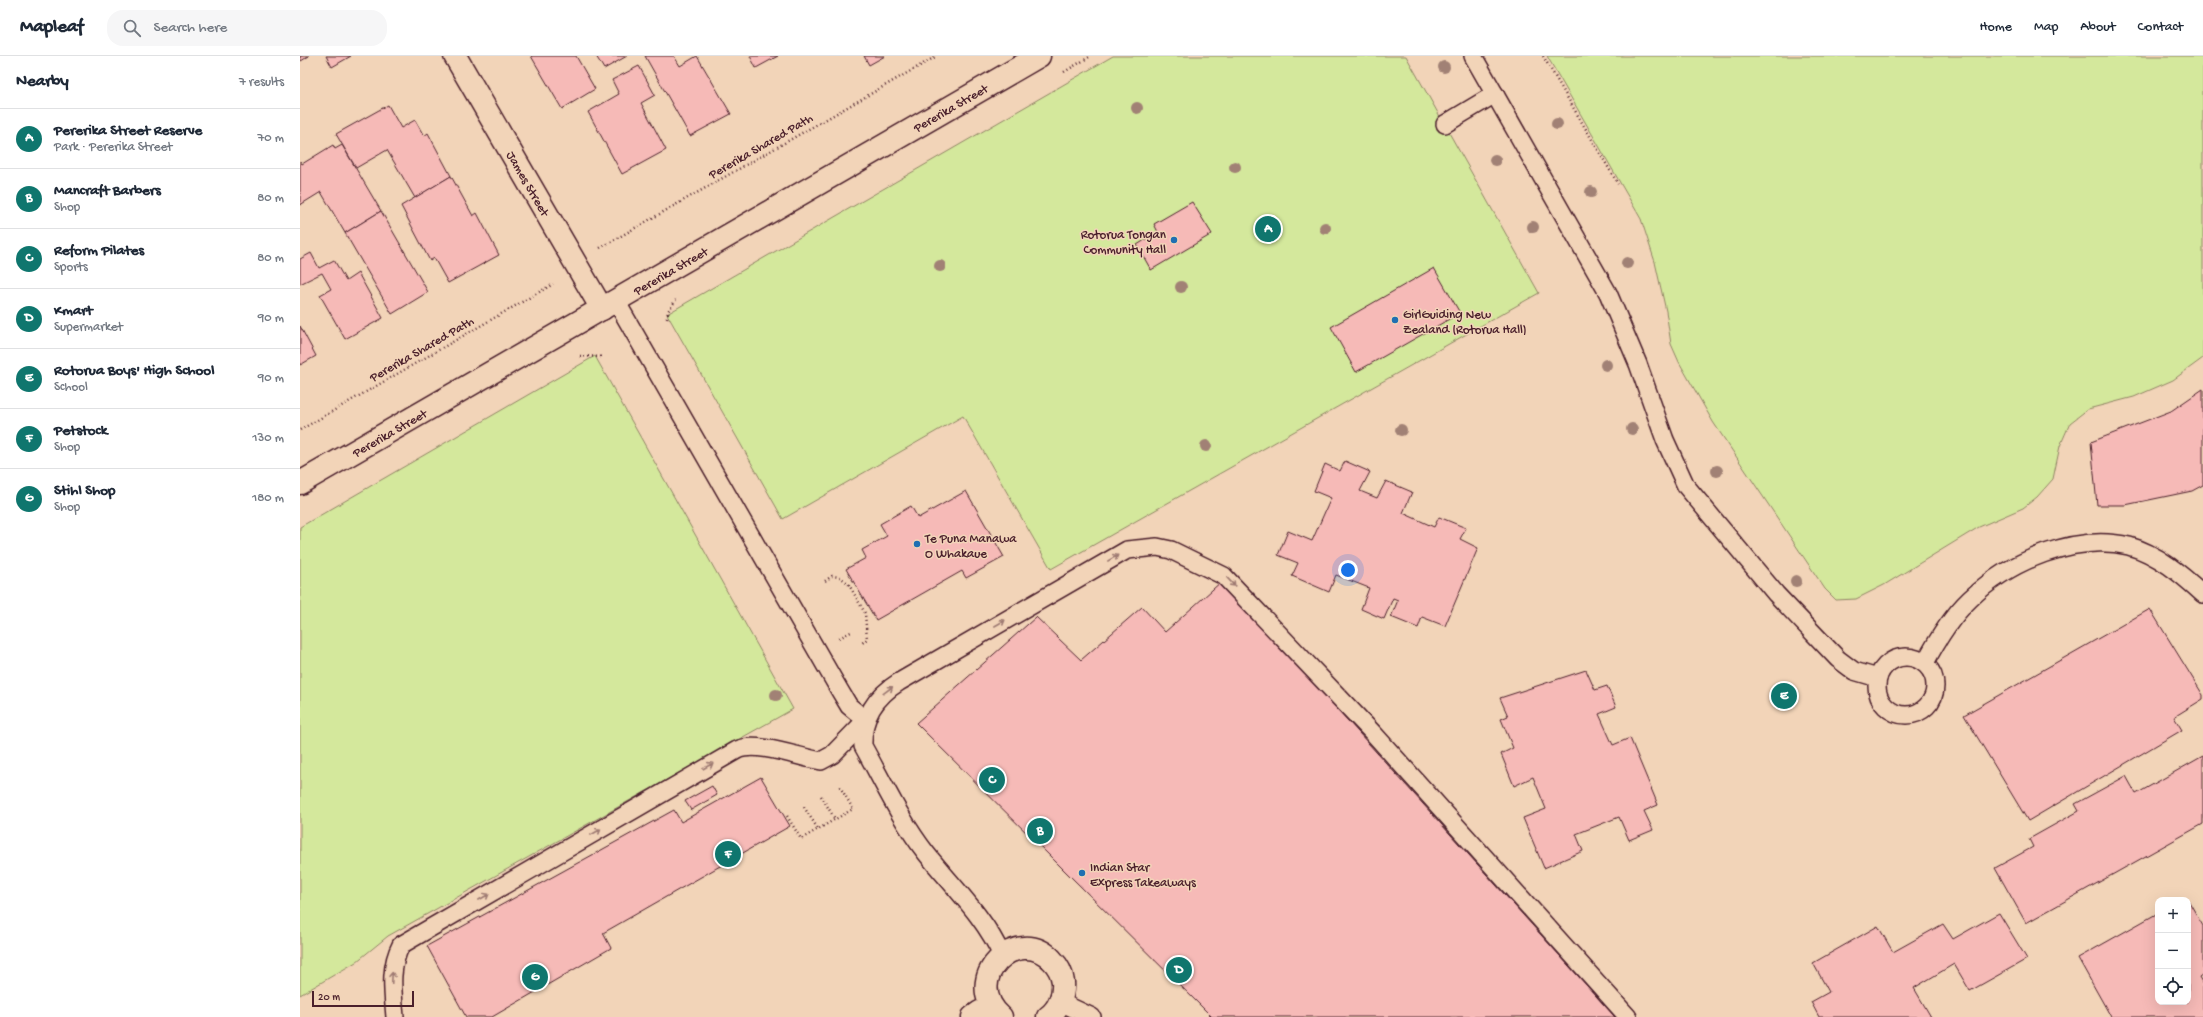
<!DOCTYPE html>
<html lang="en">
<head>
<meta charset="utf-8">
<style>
	:root { --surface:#fff; --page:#f6f6f7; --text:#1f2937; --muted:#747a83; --line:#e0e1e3; --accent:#0f766e }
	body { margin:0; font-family:"Gochi Hand",sans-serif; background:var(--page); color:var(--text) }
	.controls { position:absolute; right:12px; bottom:12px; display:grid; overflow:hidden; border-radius:8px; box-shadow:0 4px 16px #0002 }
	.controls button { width:36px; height:36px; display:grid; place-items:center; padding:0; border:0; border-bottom:1px solid var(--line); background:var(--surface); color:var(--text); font:20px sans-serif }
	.scale { position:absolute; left:12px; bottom:10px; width:102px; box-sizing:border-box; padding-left:4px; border:2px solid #4a1f2b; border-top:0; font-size:11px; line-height:14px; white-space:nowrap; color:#4a1f2b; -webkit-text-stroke:3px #f2d4b8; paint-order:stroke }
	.you { position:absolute; left:1048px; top:514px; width:14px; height:14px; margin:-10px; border:3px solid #fff; border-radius:50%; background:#1a73e8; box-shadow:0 0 0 6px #1a73e833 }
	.badge { display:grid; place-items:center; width:26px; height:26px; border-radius:50%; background:var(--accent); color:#fff; font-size:13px; font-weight:700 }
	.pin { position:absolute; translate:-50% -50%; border:2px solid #fff; box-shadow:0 1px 4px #0006 }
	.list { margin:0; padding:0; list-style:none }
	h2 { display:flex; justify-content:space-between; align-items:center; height:52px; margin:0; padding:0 16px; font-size:17px }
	h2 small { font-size:13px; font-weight:400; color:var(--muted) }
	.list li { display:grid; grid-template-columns:26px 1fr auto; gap:12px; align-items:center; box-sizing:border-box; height:60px; padding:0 16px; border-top:1px solid var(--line) }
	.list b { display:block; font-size:15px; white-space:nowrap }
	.list p { margin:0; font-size:13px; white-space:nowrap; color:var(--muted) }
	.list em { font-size:13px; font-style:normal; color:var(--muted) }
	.icon { flex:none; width:22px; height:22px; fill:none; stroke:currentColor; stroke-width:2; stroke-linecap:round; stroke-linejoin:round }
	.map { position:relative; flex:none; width:1903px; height:961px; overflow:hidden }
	header { display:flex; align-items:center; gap:24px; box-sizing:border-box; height:56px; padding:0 20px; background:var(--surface); border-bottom:1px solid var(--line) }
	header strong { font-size:19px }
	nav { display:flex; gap:22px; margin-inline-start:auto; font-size:14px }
	.search { width:280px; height:36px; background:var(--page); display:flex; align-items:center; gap:10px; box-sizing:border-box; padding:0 14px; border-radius:16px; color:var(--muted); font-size:15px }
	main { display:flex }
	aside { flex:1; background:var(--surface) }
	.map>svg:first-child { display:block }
</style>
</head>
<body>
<header>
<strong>Mapleaf</strong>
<div class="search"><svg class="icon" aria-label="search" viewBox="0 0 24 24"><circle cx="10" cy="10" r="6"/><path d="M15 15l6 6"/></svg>Search here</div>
<nav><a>Home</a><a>Map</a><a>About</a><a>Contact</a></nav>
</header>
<main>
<aside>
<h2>Nearby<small>7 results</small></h2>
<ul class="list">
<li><span class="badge">A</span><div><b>Pererika Street Reserve</b><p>Park · Pererika Street</p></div><em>70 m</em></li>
<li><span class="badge">B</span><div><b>Mancraft Barbers</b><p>Shop</p></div><em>80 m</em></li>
<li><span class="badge">C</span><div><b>Reform Pilates</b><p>Sports</p></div><em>80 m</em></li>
<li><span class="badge">D</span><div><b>Kmart</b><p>Supermarket</p></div><em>90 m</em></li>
<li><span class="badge">E</span><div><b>Rotorua Boys' High School</b><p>School</p></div><em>90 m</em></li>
<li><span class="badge">F</span><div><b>Petstock</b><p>Shop</p></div><em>130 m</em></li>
<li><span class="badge">G</span><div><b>Stihl Shop</b><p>Shop</p></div><em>180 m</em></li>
</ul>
</aside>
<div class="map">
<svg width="1903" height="961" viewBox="0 0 1903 961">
	<rect width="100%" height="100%" fill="#f2d4b8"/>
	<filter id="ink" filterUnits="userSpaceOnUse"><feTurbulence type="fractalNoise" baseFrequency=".025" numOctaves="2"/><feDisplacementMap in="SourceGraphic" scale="8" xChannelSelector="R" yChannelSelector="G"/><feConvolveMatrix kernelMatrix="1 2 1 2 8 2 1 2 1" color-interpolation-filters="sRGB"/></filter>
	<g filter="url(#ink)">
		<g fill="#d4e89c" stroke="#8f8464">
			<path d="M813 0H1106L1239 237 751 513 663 360 483 463 367 258Z"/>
			<path d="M1247 0H1903V302L1873 324 1834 341 1788 353 1770 367 1760 390 1753 423 1737 441 1723 452 1679 471 1584 529 1556 543 1536 544 1525 533 1413 366 1379 306 1371 288 1366 255 1355 206 1341 163Z"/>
			<path d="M295 300 493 653 88 880 56 906 0 939V471Z"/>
		</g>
		<g fill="#f6bab7" stroke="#4a1f2b">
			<path d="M0 0H9L1 5Z"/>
			<path d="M26 0H51L32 11Z"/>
			<path d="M231 0H276L295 33 262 53Z"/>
			<path d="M296 0H327L304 13Z"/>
			<path d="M345 0H374L380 10 397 0 431 58 390 80Z"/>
			<path d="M450 0H478L456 12Z"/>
			<path d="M564 0H585L569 9Z"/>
			<path d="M339 10 355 39 341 47 366 94 322 118 288 56 319 38 312 24Z"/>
			<path d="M88 49 101 72 115 64 124 80 128 77 151 120 115 142 87 94 56 112 36 78Z"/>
			<path d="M33 89 35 93 42 89 81 155 45 177 21 136 0 149V105L2 108Z"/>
			<path d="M151 120 173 160 177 157 199 199 148 227 134 202 130 205 101 150Z"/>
			<path d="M892 146 912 178 851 214 837 189 858 176 854 168Z"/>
			<path d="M81 155 128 236 92 258 45 177Z"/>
			<path d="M11 197 19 212 34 204 46 225 58 217 83 262 45 283 20 239 31 233 22 217 0 228V203Z"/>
			<path d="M1134 212 1160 257 1056 316 1031 271Z"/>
			<path d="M0 270 16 300 0 309Z"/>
			<path d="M1903 333V429L1892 435 1825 449H1797L1791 386 1871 355Z"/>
			<path d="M1045 405 1070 416 1060 435 1077 442 1086 425 1112 436 1103 457 1134 471 1139 461 1166 472 1160 483 1178 492 1145 570 1122 561 1118 572 1091 561 1098 544 1093 542 1084 563 1061 553 1069 532 1036 519 1029 536 992 520 998 507 978 499 988 475 1012 485 1031 442 1014 435 1025 408 1040 415Z"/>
			<path d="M666 435 704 501 666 522 662 515 576 564 546 513 566 502 562 494 587 480 580 468 611 450 618 462Z"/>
			<path d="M922 525 1315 961H912L616 667 736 561 781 604 842 551 865 576Z"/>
			<path d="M1850 553 1903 639V643L1874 661 1882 674 1728 765 1664 659Z"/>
			<path d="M1286 614 1295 634 1307 630 1316 651 1299 658 1313 689 1330 682 1358 749 1344 755 1353 774 1329 784 1319 761 1276 778 1283 795 1244 812 1223 762 1246 753 1233 721 1214 730 1201 698 1213 692 1201 663 1208 660 1200 642Z"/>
			<path d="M1903 700V768L1726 867 1695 812 1733 791 1729 783 1779 755 1775 748 1826 720 1836 738Z"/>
			<path d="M461 721 490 770 303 877 311 892 192 961H166L127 890 374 754 381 766Z"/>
			<path d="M412 730 417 739 391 754 385 745Z"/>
			<path d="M1888 844 1903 870V919L1899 922 1903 929V961H1811L1778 902 1858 857V946H1888Z"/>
			<path d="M1699 857 1727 903 1670 935 1654 908 1614 932 1631 961H1519L1511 946 1529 936 1513 907 1578 870 1593 896 1643 868 1653 883Z"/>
		</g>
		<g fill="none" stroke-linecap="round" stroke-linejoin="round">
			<g stroke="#4a1f2b" stroke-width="20">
				<g id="service">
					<path d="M1173 0 1308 237 1338 308 1365 384 1386 430 1476 538 1538 603 1554 615 1578 622"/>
					<path d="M1145 68 1195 38"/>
					<path d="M316 245 540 635 549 650 566 664"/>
					<circle cx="1606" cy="630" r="29"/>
					<path d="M1625 607C1637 584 1651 561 1670 543 1709 505 1776 477 1829 490 1858 498 1882 519 1903 538"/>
					<path d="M702 900C685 861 652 830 626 797 601 765 583 726 563 690 562 661 575 641 599 626L827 494 857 491 871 494 924 520 1074 678 1328 961"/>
					<path d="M760 946 792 961"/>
					<path d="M95 961C93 936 89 912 101 889L437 694C457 685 498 701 521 705L532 699 566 664"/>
				</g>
			</g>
			<g stroke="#4a1f2b" stroke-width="25">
				<g id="minor">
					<path d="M155 0 302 253"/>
					<path d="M0 427 739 0"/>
					<path d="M673 961 680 956 694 955"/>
					<path d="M701 961C659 923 718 867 752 904 758 910 762 918 763 926 764 939 759 953 748 961"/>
				</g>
			</g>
			<g stroke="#4a1f2b" stroke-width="2.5" stroke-dasharray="1 3" stroke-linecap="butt">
				<path d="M1243 0 1318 128"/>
				<path d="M764 16 791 0"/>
				<path d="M300 192 637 0"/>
				<path d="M367 262 368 255 376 244"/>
				<path d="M280 300 303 301"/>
				<path d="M0 374 253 228"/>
				<path d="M525 525 532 520 540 521 548 527 565 557 567 583 561 588"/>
				<path d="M539 582 553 575"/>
				<path d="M521 740 535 763"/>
				<path d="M504 751 518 773"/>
				<path d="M487 760 501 783 553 753 539 729"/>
			</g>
			<use href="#service" stroke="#f2d4b8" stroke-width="17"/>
			<use href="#minor" stroke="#f2d4b8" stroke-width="22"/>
		</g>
		<g fill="#a18174">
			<circle cx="1144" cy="11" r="6"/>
			<circle cx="837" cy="52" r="6"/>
			<circle cx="1257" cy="68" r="6"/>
			<circle cx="1195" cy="104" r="6"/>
			<circle cx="935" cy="111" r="6"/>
			<circle cx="1291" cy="136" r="6"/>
			<circle cx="1233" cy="171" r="6"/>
			<circle cx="1025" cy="172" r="6"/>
			<circle cx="1327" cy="207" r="6"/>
			<circle cx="640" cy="210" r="6"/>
			<circle cx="881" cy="231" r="6"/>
			<circle cx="1306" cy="309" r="6"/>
			<circle cx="1332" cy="373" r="6"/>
			<circle cx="1101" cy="374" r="6"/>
			<circle cx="906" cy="390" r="6"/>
			<circle cx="1417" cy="415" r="6"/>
			<circle cx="1496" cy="525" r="6"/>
			<circle cx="476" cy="639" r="6"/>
		</g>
		<defs><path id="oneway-shaft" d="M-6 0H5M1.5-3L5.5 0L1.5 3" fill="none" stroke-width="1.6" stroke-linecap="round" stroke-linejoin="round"/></defs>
		<g stroke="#9e7a72">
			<use href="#oneway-shaft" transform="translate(813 502) rotate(-30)"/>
			<use href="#oneway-shaft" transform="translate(931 526) rotate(47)"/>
			<use href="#oneway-shaft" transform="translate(700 567) rotate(-30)"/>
			<use href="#oneway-shaft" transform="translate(588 634) rotate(-37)"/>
			<use href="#oneway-shaft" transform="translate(408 710) rotate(-30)"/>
			<use href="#oneway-shaft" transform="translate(296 776) rotate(-30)"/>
			<use href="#oneway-shaft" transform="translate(184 841) rotate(-30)"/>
			<use href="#oneway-shaft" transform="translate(92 922) rotate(-87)"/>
		</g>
	</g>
	<g fill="#1f6fb2" stroke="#f2d4b8" stroke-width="1.5">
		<circle cx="874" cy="184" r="4"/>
		<circle cx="1095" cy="264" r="4"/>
		<circle cx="617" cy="488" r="4"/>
		<circle cx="782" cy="817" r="4"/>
	</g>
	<g text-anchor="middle" stroke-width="3" stroke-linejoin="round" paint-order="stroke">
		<g font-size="13" fill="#4a1f2b" stroke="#f2d4b8">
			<text transform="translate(650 51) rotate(-30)" y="5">Pererika Street</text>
			<text transform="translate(460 89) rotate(-30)" y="5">Pererika Shared Path</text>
			<text transform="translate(229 127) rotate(60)" y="5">James Street</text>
			<text transform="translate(370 214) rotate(-30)" y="5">Pererika Street</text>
			<text transform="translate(121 292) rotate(-30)" y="5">Pererika Shared Path</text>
			<text transform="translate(89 376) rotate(-30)" y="5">Pererika Street</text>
		</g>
		<g font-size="13" fill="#4a1f2b" stroke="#f2d4b8" text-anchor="start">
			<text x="866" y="182" text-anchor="end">Rotorua Tongan<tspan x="866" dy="15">Community Hall</tspan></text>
			<text x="1103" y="262">GirlGuiding New<tspan x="1103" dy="15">Zealand (Rotorua Hall)</tspan></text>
			<text x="625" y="486">Te Puna Manawa<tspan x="625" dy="15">O Whakaue</tspan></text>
			<text x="790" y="815">Indian Star<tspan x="790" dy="15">Express Takeaways</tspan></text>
		</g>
	</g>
</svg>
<div class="controls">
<button>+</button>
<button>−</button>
<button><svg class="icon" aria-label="locate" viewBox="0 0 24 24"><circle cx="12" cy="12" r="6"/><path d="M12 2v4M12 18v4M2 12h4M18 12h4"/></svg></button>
</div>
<div class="scale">20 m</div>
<div class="you"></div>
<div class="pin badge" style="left:968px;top:173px">A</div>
<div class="pin badge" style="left:740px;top:775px">B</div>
<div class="pin badge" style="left:692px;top:724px">C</div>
<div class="pin badge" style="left:879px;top:914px">D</div>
<div class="pin badge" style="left:1484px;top:640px">E</div>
<div class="pin badge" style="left:428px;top:798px">F</div>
<div class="pin badge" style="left:235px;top:921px">G</div>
</div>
</main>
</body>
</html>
